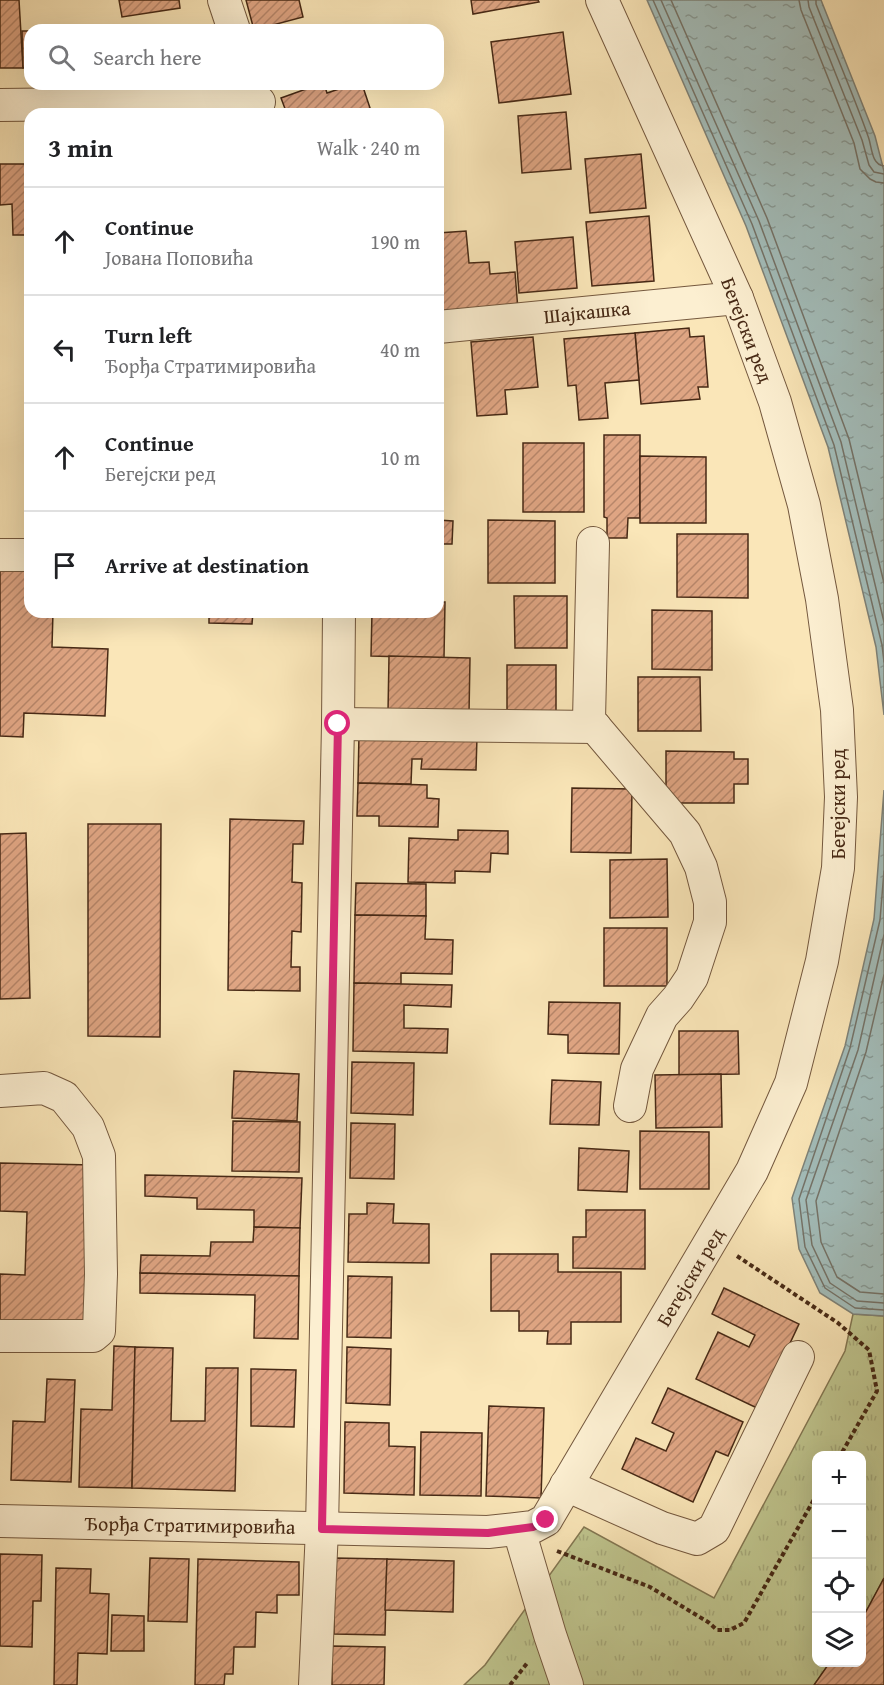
<!DOCTYPE html>
<html lang="en">
<head>
<meta charset="utf-8">
<style>
	:root { --surface:#fff; --page:#f6f6f6; --text:#202124; --muted:#757577; --line:#e0e0e0 }
	body { margin:0; font-family:"Gentium Book Plus",serif; background:var(--page); color:var(--text) }
	.controls { position:absolute; right:18px; bottom:18px; display:grid; overflow:hidden; border-radius:12px; box-shadow:0 6px 24px #0002 }
	.controls button { width:54px; height:54px; display:grid; place-items:center; padding:0; border:0; border-bottom:2px solid var(--line); background:var(--surface); color:var(--text); font:30px sans-serif }
	.stop { position:absolute; width:18px; height:18px; margin:-14px; border:4px solid #db2777; border-radius:50%; background:#fff }
	.stop.end { background:#db2777; border-color:#fff; box-shadow:0 2px 6px #0008 }
	.list { margin:0; padding:0; list-style:none }
	h2 { display:flex; justify-content:space-between; align-items:center; height:78px; margin:0; padding:0 24px; font-size:26px }
	h2 small { font-size:20px; font-weight:400; color:var(--muted) }
	.list li { display:grid; grid-template-columns:39px 1fr auto; gap:18px; align-items:center; box-sizing:border-box; height:108px; padding:0 24px; border-top:2px solid var(--line) }
	.list b { display:block; font-size:22px; white-space:nowrap }
	.list p { margin:0; font-size:20px; white-space:nowrap; color:var(--muted) }
	.list em { font-size:20px; font-style:normal; color:var(--muted) }
	.icon { flex:none; width:33px; height:33px; fill:none; stroke:currentColor; stroke-width:2; stroke-linecap:round; stroke-linejoin:round }
	.map { position:relative; flex:none; width:884px; height:1685px; overflow:hidden }
	.search { position:absolute; background:var(--surface); box-shadow:0 6px 24px #0002; left:24px; top:24px; width:420px; height:66px; display:flex; align-items:center; gap:15px; box-sizing:border-box; padding:0 21px; border-radius:18px; color:var(--muted); font-size:22px }
	.panel { position:absolute; background:var(--surface); box-shadow:0 6px 24px #0002; left:24px; top:108px; width:420px; height:510px; border-radius:18px }
	.map>svg:first-child { display:block }
</style>
</head>
<body>
<div class="map">
<svg width="884" height="1685" viewBox="0 0 884 1685">
	<defs>
		<pattern id="grass-tufts" width="24" height="20" patternUnits="userSpaceOnUse" patternTransform="scale(1.5)"><rect width="24" height="20" fill="#bfc58e"/><path d="M3 7l-1-3M5 7V3M7 7l1-3M15 17l-1-3M17 17v-4M19 17l1-3" fill="none" stroke="#a6a97a"/></pattern>
		<pattern id="water-ripples" width="26" height="14" patternUnits="userSpaceOnUse" patternTransform="scale(1.5)"><rect width="26" height="14" fill="#a3bdba"/><path d="M2 4q2-2 4 0t4 0M15 11q2-2 4 0t4 0" fill="none" stroke="#879a96"/></pattern>
		<pattern id="building-hatch" width="6" height="6" patternUnits="userSpaceOnUse" patternTransform="scale(1.5)"><rect width="6" height="6" fill="#dfa583"/><path d="M-1 1l2-2M0 6l6-6M5 7l2-2" fill="none" stroke="#b7866a"/></pattern>
	</defs>
	<rect width="100%" height="100%" fill="#fae6b8"/>
	<filter id="stains"><feTurbulence type="fractalNoise" baseFrequency=".00333" numOctaves="4"/><feColorMatrix values="0 0 0 0 .2 0 0 0 0 .09 0 0 0 0 .02 0 0 0 .5 -.17"/></filter>
	<radialGradient id="worn" r=".72"><stop offset=".6" stop-color="#630" stop-opacity="0"/><stop offset="1" stop-color="#630" stop-opacity=".3"/></radialGradient>
	<path fill="url(#grass-tufts)" stroke="#837752" stroke-width="1.5" d="M853 1314 884 1316V1578L862 1619V1456H816V1662L830 1663 814 1685H464L485 1665 584 1527 714 1598 845 1351Z"/>
	<g fill="url(#water-ripples)" stroke="#7e8278" stroke-width="1.5">
		<path d="M647 0H821L875 136 884 171V715L876 647 828 447 746 226Z"/>
		<path d="M884 790V1316L853 1314 820 1293 799 1249 792 1198 845 1046 874 919Z"/>
	</g>
	<g fill="none" stroke-linecap="round" stroke-linejoin="round">
		<g stroke="#757368" stroke-width="1.5">
			<path d="M653 0 752 224 834 445 882 645 884 662"/>
			<path d="M661 0 759 221 841 442 884 622"/>
			<path d="M671 0 767 218 849 439 884 583"/>
			<path d="M799 0 801 10 854 143 860 169 870 179 876 182 884 183"/>
			<path d="M808 0 809 7 862 140 869 165 874 172 884 174"/>
			<path d="M816 0V4C833 48 852 91 868 136 872 146 871 165 884 166"/>
			<path d="M884 871 880 920 850 1048 799 1199 805 1247 825 1288 855 1308 884 1310"/>
			<path d="M884 935 858 1050 806 1200 812 1245 830 1283 857 1301 884 1303"/>
			<path d="M884 975 866 1052 816 1201 821 1242 837 1277 860 1292 884 1294"/>
		</g>
	</g>
	<g fill="url(#building-hatch)" stroke="#472915" stroke-width="1.5">
		<path d="M0 0H19L23 68H0Z"/>
		<path d="M119 0H179L180 8 122 17Z"/>
		<path d="M246 0H299L303 17 254 30Z"/>
		<path d="M471 0H538L539 2 473 14Z"/>
		<path d="M22 31H30V67L23 68Z"/>
		<path d="M563 32 571 94 499 103 491 42Z"/>
		<path d="M320 84H324L327 93 354 84H362L372 114H287L281 98Z"/>
		<path d="M566 112 571 169 522 173 518 116Z"/>
		<path d="M641 154 646 208 590 213 585 159Z"/>
		<path d="M0 164H30V235H13L12 204 0 205Z"/>
		<path d="M649 216 654 281 592 286 586 222Z"/>
		<path d="M466 231 469 263 489 262 490 274 515 272 518 310 440 317 438 294V233Z"/>
		<path d="M573 237 577 288 519 293 515 242Z"/>
		<path d="M689 328 690 337 704 336 708 387H698L700 399 641 404 635 333Z"/>
		<path d="M635 333 639 380 605 383 608 418 579 420 576 385 568 386 564 339Z"/>
		<path d="M533 337 538 387 505 390 507 414 477 416 471 342Z"/>
		<path d="M604 435H640V518H628L627 538H607V518L604 517Z"/>
		<rect x="523" y="443" width="61" height="69"/>
		<path d="M640 456 706 457V523H640Z"/>
		<path d="M438 520 453 521 452 544H438Z"/>
		<path d="M488 520 555 521V583H488Z"/>
		<path d="M677 534H748V598L677 597Z"/>
		<path d="M0 564 30 566V612H53L52 647 108 649 105 716 24 713 23 737 0 736Z"/>
		<path d="M514 596H567V648H515Z"/>
		<path d="M438 602H445L444 658 371 656 372 612H438Z"/>
		<path d="M652 610 712 611V670L652 669Z"/>
		<path d="M209 612H253L252 624 209 623Z"/>
		<path d="M389 656 470 658 469 714 388 712Z"/>
		<rect x="507" y="665" width="49" height="49"/>
		<path d="M638 677H700L701 731H638Z"/>
		<path d="M359 734 477 737 476 770 421 769 422 759H412L411 784 358 783Z"/>
		<path d="M666 751 734 752V759H748V784H734V803H666Z"/>
		<path d="M358 783 427 785V798L439 799 438 827 379 826V816H357Z"/>
		<path d="M572 788 632 789 631 853 571 852Z"/>
		<path d="M230 819 304 821 303 844H293L292 882 302 883 301 932 292 931 291 967H300V991L228 990Z"/>
		<path d="M88 824H161L160 1037 88 1036Z"/>
		<path d="M458 830 508 831V854L491 853 490 872 455 871V883L408 882 409 838 458 840Z"/>
		<path d="M26 833 30 998 0 999V834Z"/>
		<path d="M667 859 668 917 610 918V860Z"/>
		<path d="M356 883 426 884V916L355 915Z"/>
		<path d="M355 915 426 916 425 939 453 940 452 974 401 973V984L354 983Z"/>
		<rect x="604" y="928" width="63" height="58"/>
		<path d="M354 983 452 985 451 1007 404 1005V1028L448 1029 447 1053 353 1051Z"/>
		<path d="M549 1002 620 1003 619 1054 568 1053V1035L548 1034Z"/>
		<path d="M679 1031H738L739 1074 679 1075Z"/>
		<path d="M352 1062 414 1063 413 1115 351 1113Z"/>
		<path d="M234 1071 299 1074 297 1121 232 1118Z"/>
		<path d="M721 1074 722 1127 656 1128 655 1075Z"/>
		<path d="M552 1080 601 1082 599 1125 550 1124Z"/>
		<path d="M233 1121 300 1122 299 1172 232 1171Z"/>
		<path d="M351 1123 395 1124 394 1179 350 1178Z"/>
		<path d="M640 1131 709 1132V1189H640Z"/>
		<path d="M579 1148 629 1151 627 1192 578 1190Z"/>
		<path d="M0 1163 93 1165 90 1329 0 1327V1274L25 1275 27 1212 0 1211Z"/>
		<path d="M145 1175 302 1178 300 1228 254 1227V1210L197 1209V1198L145 1196Z"/>
		<path d="M367 1203 394 1204 393 1223 429 1224V1263L348 1262 349 1214H367Z"/>
		<path d="M586 1210H645V1269L573 1268V1237H586Z"/>
		<path d="M254 1227 300 1228 299 1276 140 1273 141 1255 210 1256 211 1242H253Z"/>
		<path d="M491 1254H558V1272H621V1322H571V1344H547L548 1331H519V1311H491Z"/>
		<path d="M140 1273 299 1276 298 1339 254 1338 255 1295 140 1293Z"/>
		<path d="M348 1276 392 1277 391 1338 347 1337Z"/>
		<path d="M724 1288 799 1324 759 1409 696 1379 718 1332 749 1347 755 1335 712 1314Z"/>
		<path d="M114 1346 135 1347 132 1488 79 1487 81 1409 112 1410Z"/>
		<path d="M135 1347 173 1348 171 1421H205L206 1368H238L235 1491 132 1488Z"/>
		<path d="M347 1347 391 1349 390 1405 346 1403Z"/>
		<path d="M251 1369 296 1370 294 1427 251 1426Z"/>
		<path d="M47 1379 75 1380 71 1482 11 1480 13 1421 45 1422Z"/>
		<path d="M668 1388 743 1422 728 1456 716 1451 693 1502 622 1469 636 1438 666 1451 674 1433 652 1423Z"/>
		<path d="M489 1406 544 1408 541 1498 486 1496Z"/>
		<path d="M345 1422 389 1423V1446L415 1447 414 1495 344 1493Z"/>
		<path d="M421 1432 482 1433 481 1496 420 1495Z"/>
		<path d="M0 1554 42 1555 41 1601H33L32 1647 0 1646Z"/>
		<path d="M150 1558 189 1559 187 1622 148 1621Z"/>
		<path d="M335 1558 387 1559 385 1635 334 1634Z"/>
		<path d="M198 1559 299 1562V1595H277V1613L256 1612 255 1647H234L233 1674H225L224 1685H195Z"/>
		<path d="M387 1559 454 1561 453 1612 385 1610Z"/>
		<path d="M56 1568 91 1569 90 1593 109 1594 107 1654 78 1653 77 1685H54Z"/>
		<path d="M884 1578V1685H814L830 1662H862V1619Z"/>
		<path d="M112 1615 144 1616V1651H111Z"/>
		<path d="M332 1646 385 1647 384 1685H332Z"/>
	</g>
	<g fill="none" stroke-linecap="round" stroke-linejoin="round">
		<g stroke="#74583e" stroke-width="34">
			<g id="minor">
				<path d="M224 0 234 30"/>
				<path d="M0 105 259 102"/>
				<path d="M438 327 737 298"/>
				<path d="M593 543 589 720 685 833 701 867 710 902V922L692 977 678 998 662 1016 637 1069 630 1106"/>
				<path d="M0 555H30"/>
				<path d="M338 724 595 727"/>
				<path d="M0 1091 44 1088 64 1097 88 1127 99 1156 101 1274 99 1331 93 1336H0"/>
				<path d="M566 1485 662 1528 697 1539 714 1529 798 1357"/>
				<path d="M0 1521 488 1532 533 1527 546 1520 752 1171 791 1083 822 961 838 868 841 797 837 710 822 599 804 505 775 402 737 298 602 0"/>
				<path d="M519 1530 550 1635 567 1685"/>
				<path d="M315 1685 322 1529 338 724 339 612"/>
			</g>
		</g>
		<g stroke="#472915" stroke-width="4" stroke-dasharray="4.5 3" stroke-linecap="butt">
			<path d="M737 1256 838 1323 869 1350 877 1391 840 1456"/>
			<path d="M557 1551 650 1587 708 1622 717 1630H730L744 1623 816 1496"/>
			<path d="M510 1685 528 1662"/>
		</g>
		<use href="#minor" stroke="#fcefd1" stroke-width="32"/>
	</g>
	<g fill="none" stroke-linecap="round" stroke-linejoin="round">
		<path stroke="#db2777" stroke-width="8" d="M338 724 322 1529 488 1533 533 1527 546 1520"/>
	</g>
	<g text-anchor="middle" stroke-width="4.5" stroke-linejoin="round" paint-order="stroke">
		<g font-size="20" fill="#472915" stroke="#fcefd1">
			<text transform="translate(587 312) rotate(-6)" y="7">Шајкашка</text>
			<text transform="translate(747 330) rotate(69)" y="7">Бегејски ред</text>
			<text transform="translate(838 804) rotate(-90)" y="7">Бегејски ред</text>
			<text transform="translate(690 1277) rotate(-59)" y="7">Бегејски ред</text>
			<text transform="translate(190 1525) rotate(1)" y="7">Ђорђа Стратимировића</text>
		</g>
	</g>
	<rect width="100%" height="100%" filter="url(#stains)"/>
	<rect width="100%" height="100%" fill="url(#worn)"/>
</svg>
<div class="controls">
<button>+</button>
<button>−</button>
<button><svg class="icon" aria-label="locate" viewBox="0 0 24 24"><circle cx="12" cy="12" r="6"/><path d="M12 2v4M12 18v4M2 12h4M18 12h4"/></svg></button>
<button><svg class="icon" aria-label="layers" viewBox="0 0 24 24"><path d="M12 4l9 5-9 5-9-5zM3 14l9 5 9-5"/></svg></button>
</div>
<div class="stop" style="left:338px;top:724px"></div>
<div class="stop end" style="left:546px;top:1520px"></div>
<div class="search"><svg class="icon" aria-label="search" viewBox="0 0 24 24"><circle cx="10" cy="10" r="6"/><path d="M15 15l6 6"/></svg>Search here</div>
<section class="panel">
<h2>3 min<small>Walk · 240 m</small></h2>
<ul class="list">
<li><svg class="icon" aria-label="ahead" viewBox="0 0 24 24"><path d="M12 20V5M6 11l6-6 6 6"/></svg><div><b>Continue</b><p>Јована Поповића</p></div><em>190 m</em></li>
<li><svg class="icon" aria-label="left" viewBox="0 0 24 24"><path d="M17 20v-9H6M10 6l-5 5 5 5"/></svg><div><b>Turn left</b><p>Ђорђа Стратимировића</p></div><em>40 m</em></li>
<li><svg class="icon" aria-label="ahead" viewBox="0 0 24 24"><path d="M12 20V5M6 11l6-6 6 6"/></svg><div><b>Continue</b><p>Бегејски ред</p></div><em>10 m</em></li>
<li><svg class="icon" aria-label="arrive" viewBox="0 0 24 24"><path d="M6 21V4h12l-3 4 3 4H6"/></svg><div><b>Arrive at destination</b></div></li>
</ul>
</section>
</div>
</body>
</html>
